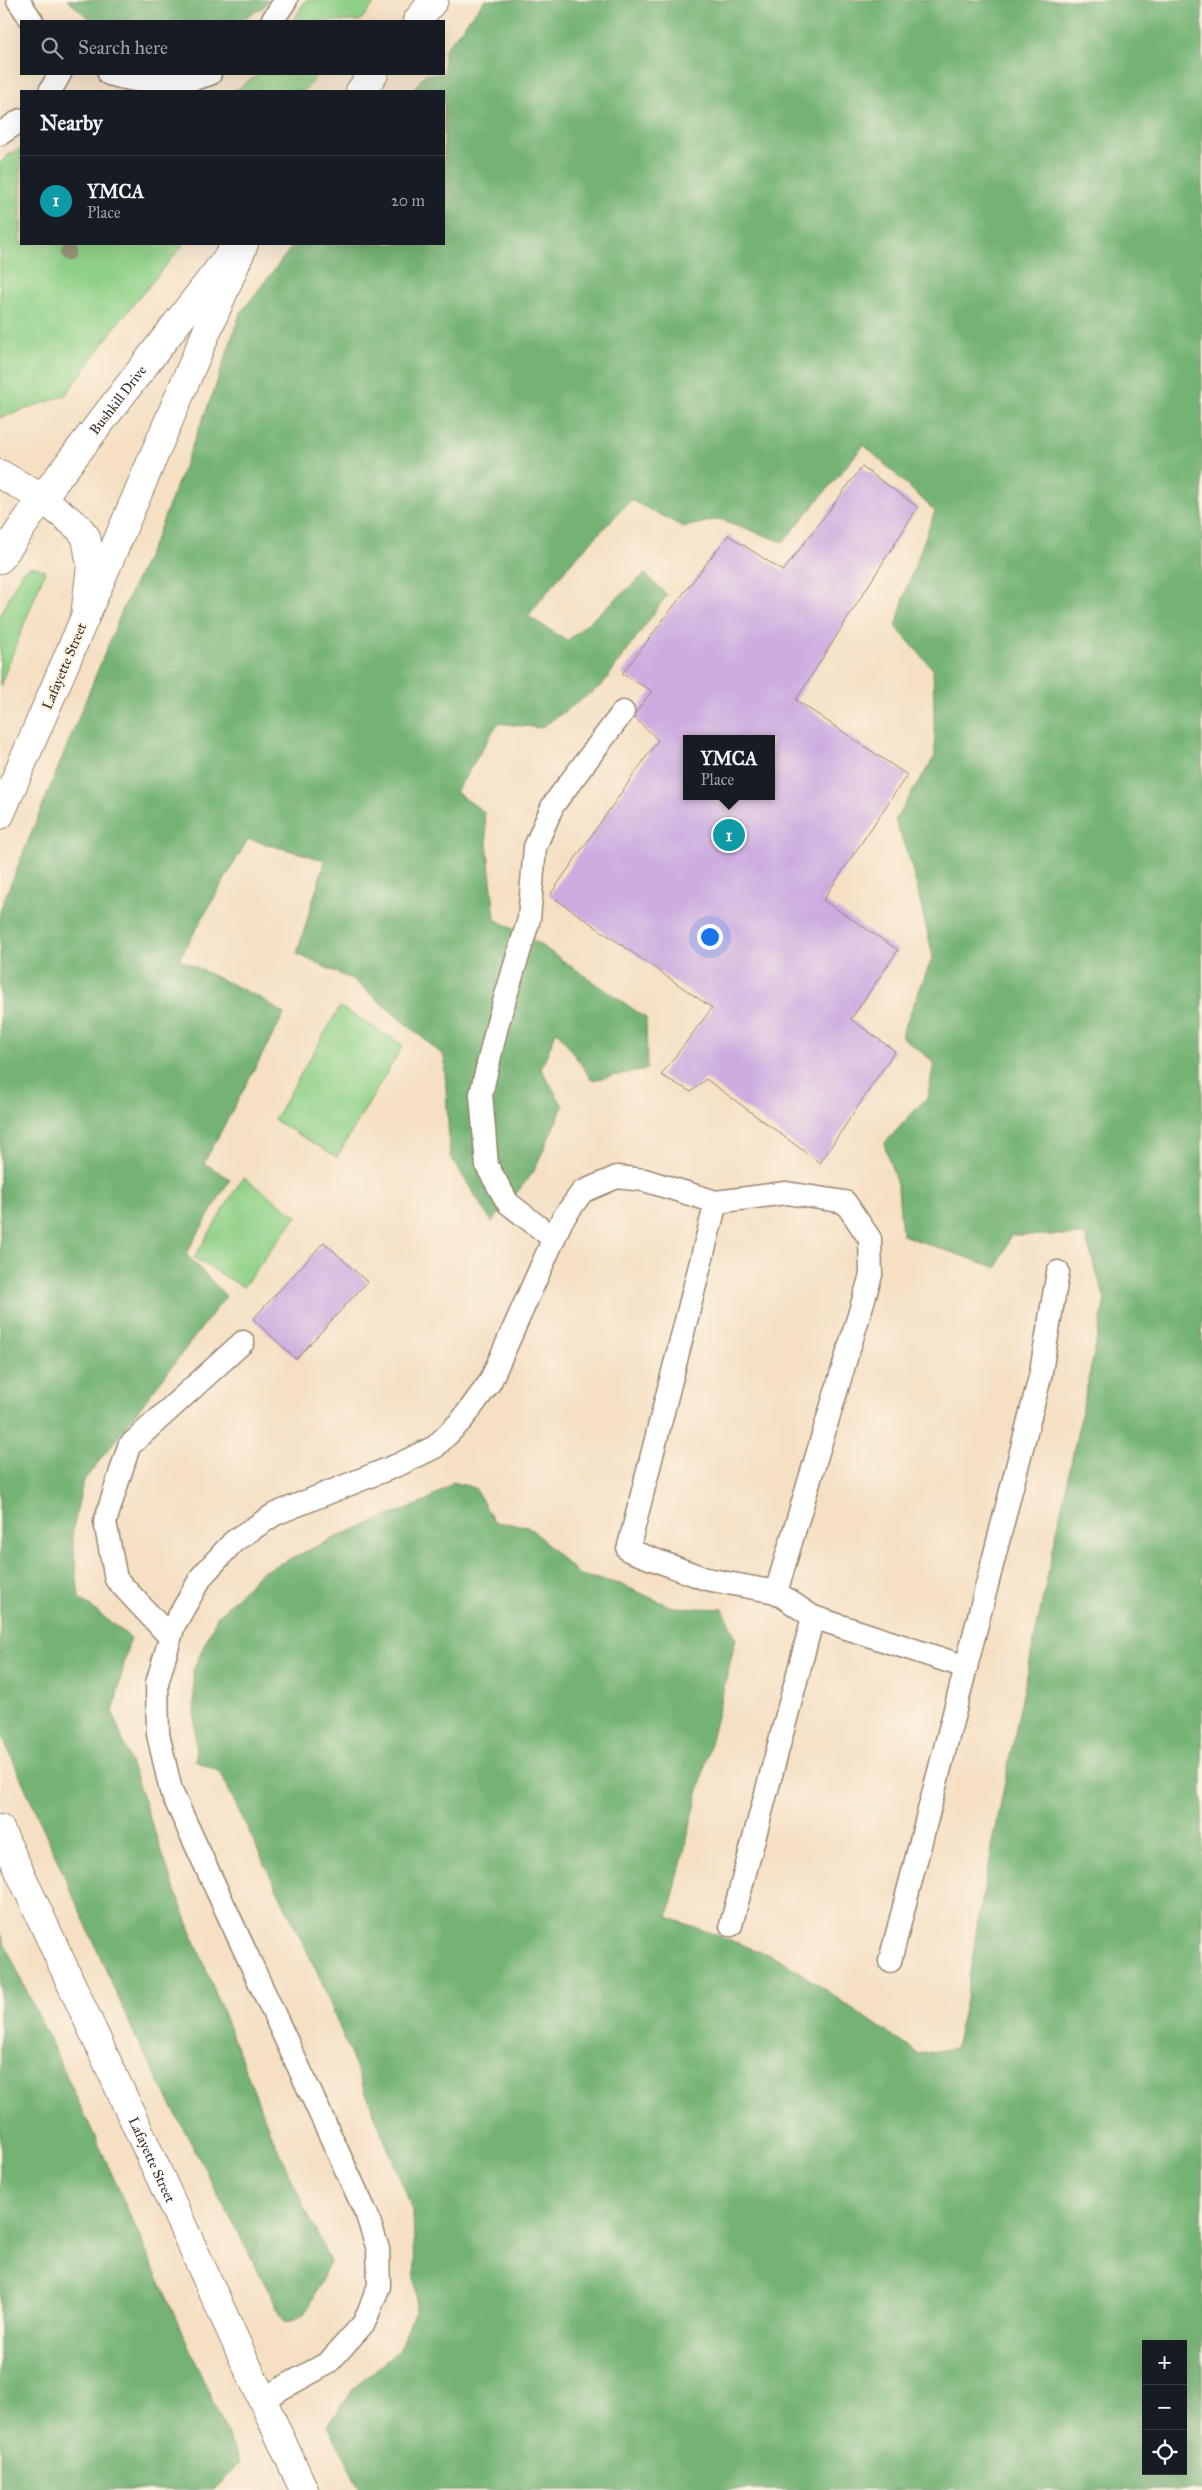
<!DOCTYPE html>
<html lang="en">
<head>
<meta charset="utf-8">
<style>
	:root { --surface:#171b24; --page:#20242c; --text:#f1f3f6; --muted:#9ea1a6; --line:#363941; --accent:#c8321e }
	body { margin:0; font-family:"IM FELL Great Primer",serif; background:var(--page); color:var(--text) }
	.controls { position:absolute; right:15px; bottom:15px; display:grid; overflow:hidden; border-radius:0px; box-shadow:0 5px 20px #0002 }
	.controls button { width:45px; height:45px; display:grid; place-items:center; padding:0; border:0; border-bottom:1px solid var(--line); background:var(--surface); color:var(--text); font:25px sans-serif }
	.you { position:absolute; left:709px; top:936px; width:18px; height:18px; margin:-12px; border:4px solid #fff; border-radius:50%; background:#1a73e8; box-shadow:0 0 0 8px #1a73e833 }
	.badge { display:grid; place-items:center; width:32px; height:32px; border-radius:50%; background:var(--accent); color:#fff; font-size:16px; font-weight:700 }
	.pin { position:absolute; translate:-50% -50%; border:2px solid #fff; box-shadow:0 1px 5px #0006 }
	.popup { position:absolute; left:683px; top:735px; width:92px; height:65px; box-sizing:border-box; display:grid; place-content:center; border-radius:0px; background:var(--surface); filter:drop-shadow(0 1px 4px #0005); font-size:16px; white-space:nowrap; color:var(--muted) }
	.popup b { font-size:19px; color:var(--text) }
	.popup::after { content:''; position:absolute; left:50%; top:100%; margin-left:-10px; border:10px solid transparent; border-top-color:var(--surface) }
	.list { margin:0; padding:0; list-style:none }
	h2 { display:flex; justify-content:space-between; align-items:center; height:65px; margin:0; padding:0 20px; font-size:21px }
	h2 small { font-size:16px; font-weight:400; color:var(--muted) }
	.list li { display:grid; grid-template-columns:32px 1fr auto; gap:15px; align-items:center; box-sizing:border-box; height:90px; padding:0 20px; border-top:1px solid var(--line) }
	.list b { display:block; font-size:19px; white-space:nowrap }
	.list p { margin:0; font-size:16px; white-space:nowrap; color:var(--muted) }
	.list em { font-size:16px; font-style:normal; color:var(--muted) }
	.icon { flex:none; width:28px; height:28px; fill:none; stroke:currentColor; stroke-width:2; stroke-linecap:round; stroke-linejoin:round }
	.map { position:relative; flex:none; width:1202px; height:2490px; overflow:hidden }
	.search { position:absolute; background:var(--surface); box-shadow:0 5px 20px #0002; left:20px; top:20px; width:425px; height:55px; display:flex; align-items:center; gap:12px; box-sizing:border-box; padding:0 18px; border-radius:0px; color:var(--muted); font-size:19px }
	.panel { position:absolute; background:var(--surface); box-shadow:0 5px 20px #0002; left:20px; top:90px; width:425px; height:155px; border-radius:0px }
	.map>svg:first-child { display:block }
</style>
</head>
<body>
<div class="map">
<svg width="1202" height="2490" viewBox="0 0 1202 2490">
	<rect width="100%" height="100%" fill="#fcf5e5"/>
	<filter id="ink" filterUnits="userSpaceOnUse"><feTurbulence type="fractalNoise" baseFrequency=".02" numOctaves="2"/><feDisplacementMap in="SourceGraphic" scale="10" xChannelSelector="R" yChannelSelector="G"/><feConvolveMatrix kernelMatrix="1 2 1 2 8 2 1 2 1" color-interpolation-filters="sRGB"/></filter>
	<filter id="wash" filterUnits="userSpaceOnUse"><feTurbulence type="fractalNoise" baseFrequency=".0096" numOctaves="4" result="noise"/><feDisplacementMap in="SourceGraphic" scale="20" xChannelSelector="R" yChannelSelector="G"/><feGaussianBlur stdDeviation="1.12" result="paint"/><feColorMatrix in="noise" values="0 0 0 0 0 0 0 0 0 0 0 0 0 0 0 0 0 1.4 0 .05"/><feComposite in="paint" operator="in"/></filter>
	<g filter="url(#wash)">
		<rect width="100%" height="100%" fill="#f5e0c4"/>
		<g fill="#90d188" stroke="#667e53">
			<path d="M306 0H377L360 21H293Z"/>
			<path d="M260 74H318L304 91H234Z"/>
			<path d="M21 148V244H184L118 323 66 395 0 418V163L7 156Z"/>
			<path d="M30 567H37L45 571 0 686V616L22 571Z"/>
			<path d="M340 1007 403 1045 337 1157 274 1120Z"/>
			<path d="M243 1177 297 1216 243 1287 194 1258Z"/>
		</g>
		<g fill="#74b374" stroke="#586e49" fill-rule="evenodd">
			<path d="M67 0H268L264 7 239 21H93Z"/>
			<path d="M485 0H1202V2490H360L328 2425 355 2387 398 2351 416 2309 413 2211 320 1978 220 1772 196 1761 193 1670 217 1617 260 1573 343 1534 427 1501 453 1482 475 1488 494 1522 528 1526 579 1575 620 1584 672 1607 723 1609 736 1638 668 1917 780 1959 919 2054 955 2048 966 2000 978 1921 1008 1766 1105 1300 1085 1235H1011L997 1268 902 1235 898 1188 884 1144 928 1096 934 1062 901 1036 933 956 911 863 895 820 935 756 933 669 896 627 906 590 935 511 864 445 783 542 720 519 684 527 631 500 568 566 528 616 567 641 645 574 667 595 602 685 541 728 498 723 456 792 484 812 495 919 536 942 646 1018 647 1069 592 1080 557 1030 541 1069 563 1106 533 1173 492 1222 450 1156 444 1056 355 981 297 954 325 860 248 839 179 959 262 999 284 1014 204 1163 230 1179 186 1254 226 1296 83 1482 72 1534 79 1598 130 1637 113 1713 176 1893 270 2132 330 2262 305 2315 285 2322 137 2040 0 1731V910L122 611 156 538 215 388 240 314 294 244H444V91H412L425 74H444V50ZM1146 2344H1183V2471H1146Z"/>
			<path d="M0 1934 103 2154 240 2463 214 2490H0Z"/>
		</g>
		<g id="blocks">
			<g fill="#cdace0" fill-rule="evenodd">
				<path d="M862 467 918 507 796 700 907 775 823 900 898 950 851 1019 895 1051 820 1163 706 1079 691 1092 661 1075 712 1008 550 895 658 740 633 716 652 691 622 674 728 535 783 571ZM686 739H772V796H686Z"/>
				<path d="M324 1242 367 1282 296 1359 253 1319Z"/>
			</g>
		</g>
	</g>
	<g filter="url(#ink)">
		<use href="#blocks" fill-opacity="0" stroke="#988571" stroke-width="1"/>
		<g fill="none" stroke-linecap="round" stroke-linejoin="round">
			<g stroke="#988571" stroke-width="25">
				<g id="lane">
					<path d="M18 0 32 21"/>
					<path d="M272 21 286 0"/>
					<path d="M109 74C142 84 177 86 210 74"/>
					<path d="M50 91 60 74"/>
					<path d="M0 134 21 120"/>
					<path d="M554 1239 508 1203 487 1166 481 1094 498 1022 529 919 535 847 553 805 623 712"/>
					<path d="M776 1592 813 1617 966 1667 890 1961"/>
					<path d="M170 1637 116 1579 105 1522 129 1446 243 1342"/>
					<path d="M966 1667 1040 1377 1058 1272"/>
					<path d="M731 1925 813 1617"/>
					<path d="M262 2399 328 2363 364 2323 379 2286 378 2249 367 2215 171 1791 158 1734 157 1683 174 1625 202 1576 234 1541 275 1514 400 1464 435 1447 462 1420 490 1382 562 1220 582 1192 617 1177 644 1180 716 1202 628 1550 706 1579 776 1592 871 1275 870 1239 845 1202 786 1193 716 1202"/>
				</g>
			</g>
			<g stroke="#988571" stroke-width="30">
				<g id="secondary">
					<path d="M417 21 434 0"/>
					<path d="M360 91 374 74"/>
					<path id="s1" d="M0 559 42 498 238 244"/>
				</g>
			</g>
			<g stroke="#988571" stroke-width="30">
				<g id="primary">
					<path d="M0 474 42 498 79 528 86 537 91 565 85 617 0 815"/>
					<path d="M85 617 244 244"/>
					<path id="s2" d="M0 1829 304 2490"/>
				</g>
			</g>
			<use href="#lane" stroke="#fff" stroke-width="22"/>
			<use href="#secondary" stroke="#fff" stroke-width="28"/>
			<use href="#primary" stroke="#fff" stroke-width="28"/>
		</g>
		<circle fill="#9a9377" cx="68" cy="252" r="8"/>
	</g>
	<g text-anchor="middle" stroke-width="4.5" stroke-linejoin="round" paint-order="stroke">
		<g font-size="14" fill="#3b2a1e" stroke="#fcf5e5">
			<text dy="5" stroke="none"><textPath href="#s1" startOffset="198">Bushkill Drive</textPath></text>
			<text transform="translate(64 666) rotate(-67)" y="5">Lafayette Street</text>
			<text dy="5" stroke="none"><textPath href="#s2" startOffset="364">Lafayette Street</textPath></text>
		</g>
	</g>
</svg>
<div class="controls">
<button>+</button>
<button>−</button>
<button><svg class="icon" aria-label="locate" viewBox="0 0 24 24"><circle cx="12" cy="12" r="6"/><path d="M12 2v4M12 18v4M2 12h4M18 12h4"/></svg></button>
</div>
<div class="you"></div>
<div class="pin badge" style="left:729px;top:835px;background:#0f9aa8">1</div>
<div class="popup"><b>YMCA</b>Place</div>
<div class="search"><svg class="icon" aria-label="search" viewBox="0 0 24 24"><circle cx="10" cy="10" r="6"/><path d="M15 15l6 6"/></svg>Search here</div>
<section class="panel">
<h2>Nearby<small></small></h2>
<ul class="list">
<li><span class="badge" style="background:#0f9aa8">1</span><div><b>YMCA</b><p>Place</p></div><em>20 m</em></li>
</ul>
</section>
</div>
</body>
</html>
